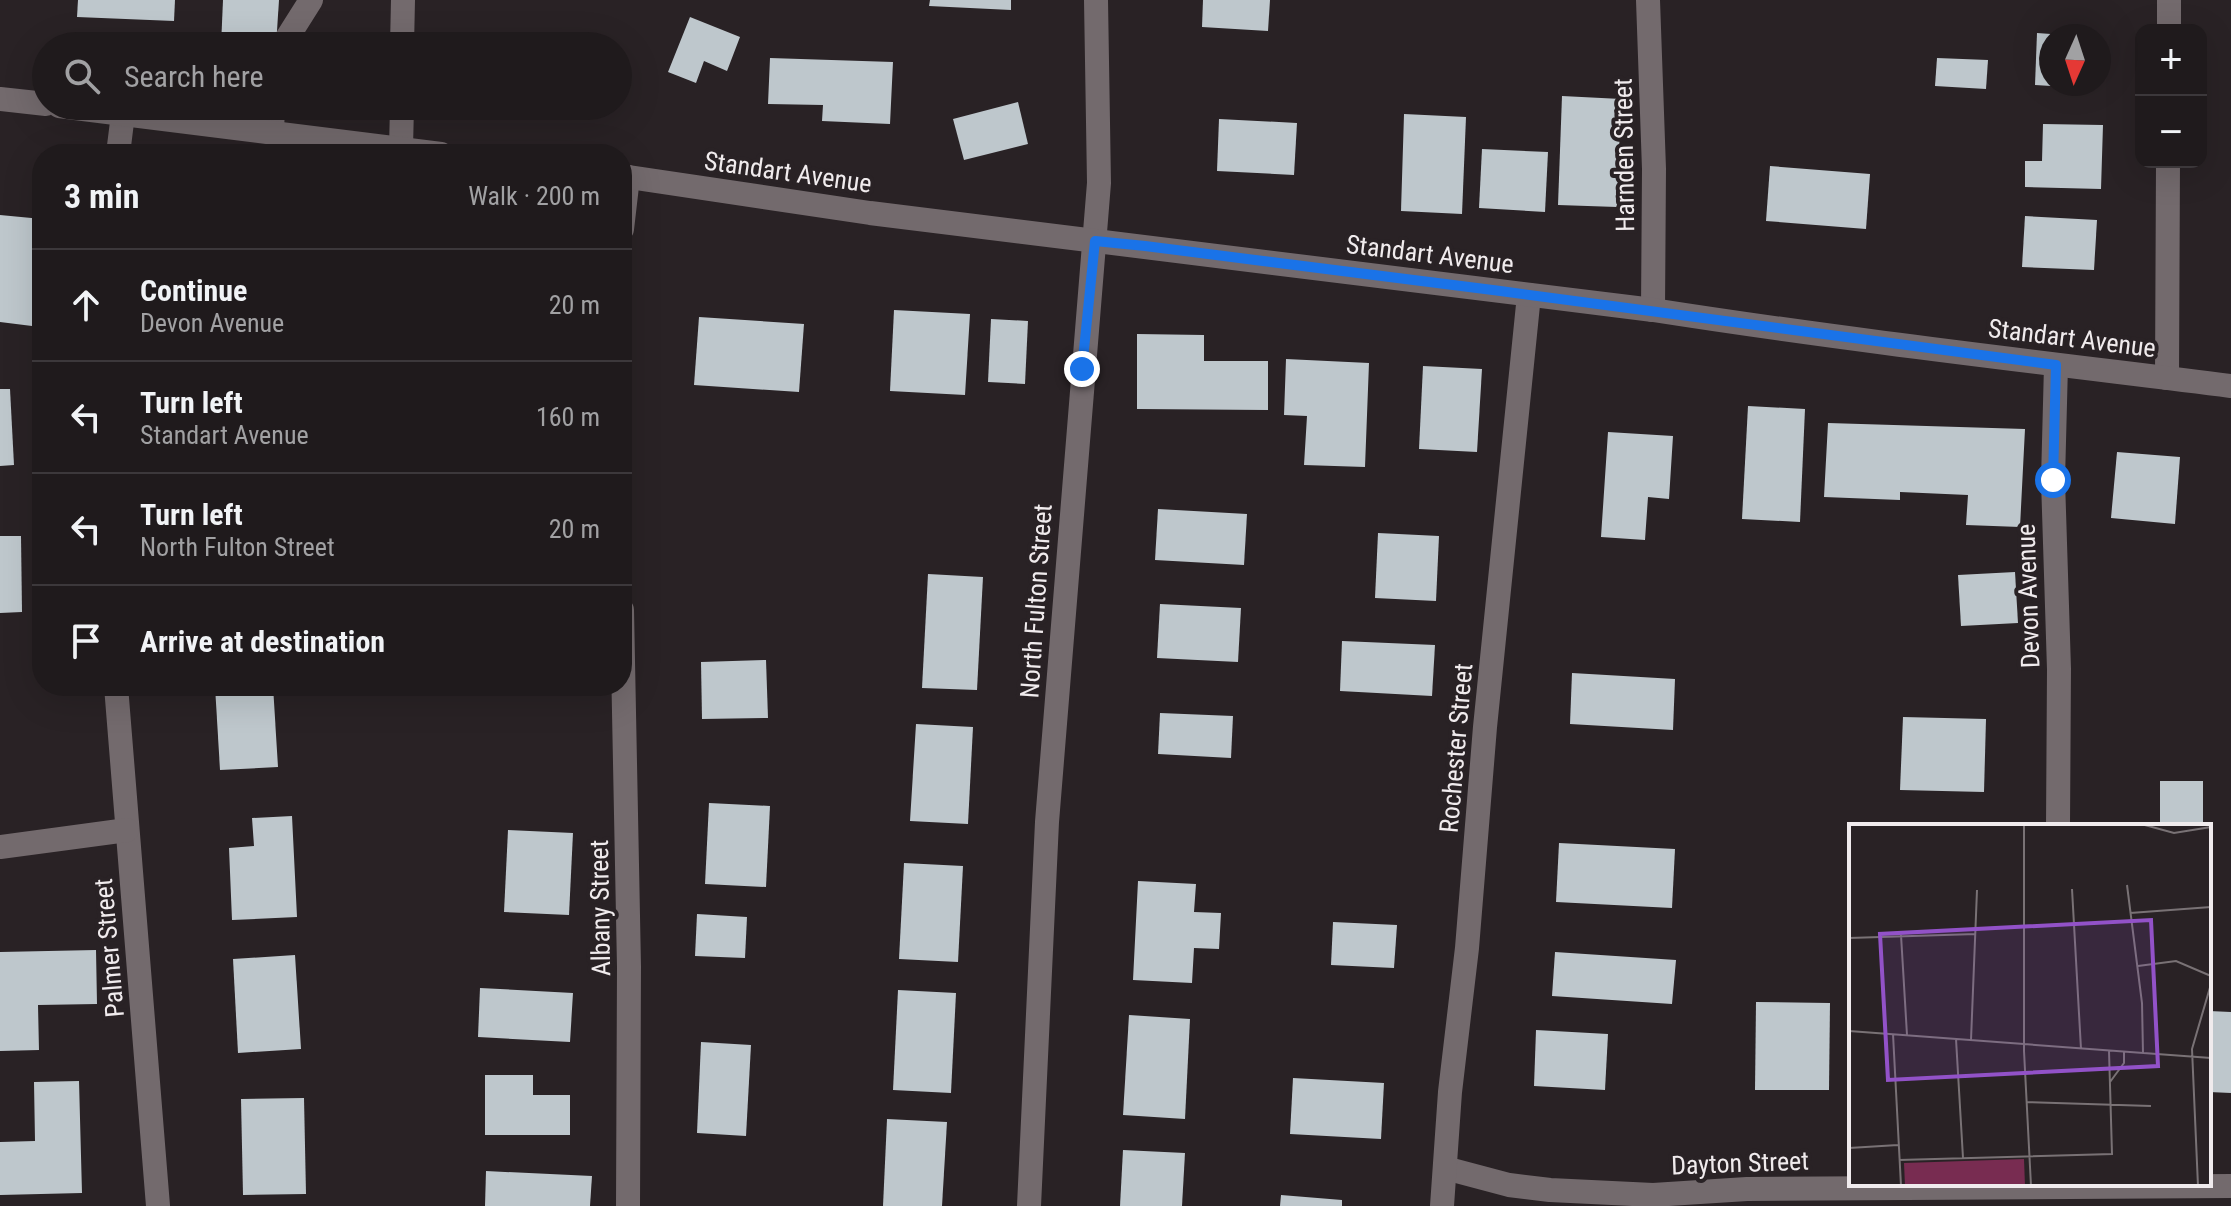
<!DOCTYPE html>
<html lang="en">
<head>
<meta charset="utf-8">
<style>
	:root { --surface:#1f1a1c; --page:#2c2729; --text:#f1f3f6; --muted:#a1a1a3; --line:#3c383b }
	body { margin:0; font-family:"Roboto Condensed",sans-serif; background:var(--page); color:var(--text) }
	.controls { position:absolute; right:24px; top:24px; display:grid; overflow:hidden; border-radius:16px; box-shadow:0 8px 32px #0002 }
	.controls button { width:72px; height:72px; display:grid; place-items:center; padding:0; border:0; border-bottom:2px solid var(--line); background:var(--surface); color:var(--text); font:40px sans-serif }
	.compass { position:absolute; left:2039px; top:24px; width:72px; height:72px; border-radius:50%; background:var(--surface); box-shadow:0 8px 32px #0002; rotate:183deg }
	.stop { position:absolute; width:24px; height:24px; margin:-18px; border:6px solid #1a73e8; border-radius:50%; background:#fff }
	.stop.end { background:#1a73e8; border-color:#fff; box-shadow:0 2px 8px #0008 }
	.list { margin:0; padding:0; list-style:none }
	h2 { display:flex; justify-content:space-between; align-items:center; height:104px; margin:0; padding:0 32px; font-size:34px }
	h2 small { font-size:26px; font-weight:400; color:var(--muted) }
	.list li { display:grid; grid-template-columns:52px 1fr auto; gap:24px; align-items:center; box-sizing:border-box; height:112px; padding:0 32px; border-top:2px solid var(--line) }
	.list b { display:block; font-size:30px; white-space:nowrap }
	.list p { margin:0; font-size:26px; white-space:nowrap; color:var(--muted) }
	.list em { font-size:26px; font-style:normal; color:var(--muted) }
	.icon { flex:none; width:44px; height:44px; fill:none; stroke:currentColor; stroke-width:2; stroke-linecap:round; stroke-linejoin:round }
	.map { position:relative; flex:none; width:2231px; height:1206px; overflow:hidden }
	.search { position:absolute; background:var(--surface); box-shadow:0 8px 32px #0002; left:32px; top:32px; width:600px; height:88px; display:flex; align-items:center; gap:20px; box-sizing:border-box; padding:0 28px; border-radius:44px; color:var(--muted); font-size:30px }
	.panel { position:absolute; background:var(--surface); box-shadow:0 8px 32px #0002; left:32px; top:144px; width:600px; height:552px; border-radius:32px }
	.map>svg:first-child { display:block }
</style>
</head>
<body>
<div class="map">
<svg width="2231" height="1206" viewBox="0 0 2231 1206">
	<rect width="100%" height="100%" fill="#292225"/>
	<g fill="#bec7cc">
		<path d="M78 0H175L174 21 77 17Z"/>
		<path d="M223 0H279L276 46H221Z"/>
		<path d="M930 0H1011V10L929 6Z"/>
		<path d="M1203 0H1270L1268 31 1202 27Z"/>
		<path d="M690 17 740 37 727 71 704 61 696 83 668 72Z"/>
		<path d="M2037 33 2051 34V86L2035 85Z"/>
		<path d="M770 58 893 62 890 124 822 121 823 105 768 104Z"/>
		<path d="M1937 58 1988 60 1986 89 1935 86Z"/>
		<path d="M1562 96 1621 99 1617 207 1558 205Z"/>
		<path d="M1018 102 1028 144 964 160 953 119Z"/>
		<path d="M1404 114 1466 117 1462 214 1401 211Z"/>
		<path d="M1219 119 1297 123 1294 175 1217 171Z"/>
		<path d="M2043 124 2103 125 2101 189 2025 187V161H2042Z"/>
		<path d="M1482 149 1548 152 1545 212 1479 208Z"/>
		<path d="M1770 166 1870 174 1866 229 1766 221Z"/>
		<path d="M0 215 42 219 40 327 0 322Z"/>
		<path d="M2025 216 2097 220 2094 270 2022 267Z"/>
		<path d="M894 310 970 314 965 395 890 391Z"/>
		<path d="M699 317 804 324 799 392 694 385Z"/>
		<path d="M991 319 1028 321 1025 384 988 382Z"/>
		<path d="M1137 334 1204 335V361H1268V410L1137 409Z"/>
		<path d="M1286 359 1369 363 1365 467 1304 465 1307 416 1284 415Z"/>
		<path d="M1423 366 1482 369 1477 452 1419 449Z"/>
		<path d="M0 389H10L14 465 0 466Z"/>
		<path d="M1748 406 1805 409 1800 522 1742 519Z"/>
		<path d="M1828 423 2025 429 2020 527 1966 525 1968 495 1900 492V500L1824 497Z"/>
		<path d="M1608 432 1673 436 1669 499 1648 497 1645 540 1601 537Z"/>
		<path d="M2117 452 2180 457 2175 524 2111 518Z"/>
		<path d="M1158 509 1247 514 1244 565 1155 560Z"/>
		<path d="M1378 533 1439 536 1436 601 1375 598Z"/>
		<path d="M0 536H21L22 612 0 613Z"/>
		<path d="M2015 572 2018 623 1961 626 1958 575Z"/>
		<path d="M928 574 983 577 977 690 922 688Z"/>
		<path d="M1160 604 1241 608 1238 662 1157 658Z"/>
		<path d="M1342 641 1435 645 1432 696 1340 691Z"/>
		<path d="M766 660 768 718 702 719 701 662Z"/>
		<path d="M1572 673 1675 679 1673 730 1570 724Z"/>
		<path d="M215 686H273L278 767 220 770Z"/>
		<path d="M1160 713 1233 716 1231 758 1158 754Z"/>
		<path d="M1903 717 1986 719 1984 792 1900 790Z"/>
		<path d="M916 724 973 727 968 824 910 821Z"/>
		<rect x="2160" y="781" width="43" height="45"/>
		<path d="M709 803 770 806 766 887 705 884Z"/>
		<path d="M292 816 297 917 232 920 229 848 254 846 252 818Z"/>
		<path d="M508 830 573 833 569 915 504 912Z"/>
		<path d="M1559 843 1675 849 1672 908 1556 902Z"/>
		<path d="M904 863 963 866 958 962 899 959Z"/>
		<path d="M1138 881 1196 884 1194 912 1221 913 1219 949 1194 948 1192 983 1133 980Z"/>
		<path d="M697 914 747 917 745 958 695 956Z"/>
		<path d="M1333 922 1397 925 1394 968 1331 965Z"/>
		<path d="M96 950 97 1004 38 1005 39 1050 0 1051V952Z"/>
		<path d="M1555 952 1676 960 1672 1004 1552 996Z"/>
		<path d="M295 955 301 1049 238 1053 233 959Z"/>
		<path d="M480 988 573 993 570 1042 478 1037Z"/>
		<path d="M898 990 956 993 951 1093 893 1090Z"/>
		<path d="M1756 1002 1830 1003 1829 1090H1755Z"/>
		<path d="M2209 1011 2231 1012V1093L2209 1092Z"/>
		<path d="M1129 1015 1190 1019 1185 1119 1123 1115Z"/>
		<path d="M1536 1030 1608 1034 1605 1090 1534 1086Z"/>
		<path d="M701 1042 751 1045 746 1136 697 1133Z"/>
		<path d="M485 1075H533V1095H570V1135H485Z"/>
		<path d="M1293 1078 1384 1083 1381 1139 1290 1134Z"/>
		<path d="M79 1081 82 1193 0 1195V1142L35 1141 34 1082Z"/>
		<path d="M304 1098 306 1194 243 1195 241 1099Z"/>
		<path d="M887 1119 947 1122 942 1206H883Z"/>
		<path d="M1123 1150 1185 1153 1182 1206H1120Z"/>
		<path d="M486 1171 592 1176 590 1206H485Z"/>
		<path d="M1281 1195 1342 1200V1206H1280Z"/>
	</g>
	<g fill="none" stroke-linecap="round" stroke-linejoin="round">
		<g stroke="#736a6d" stroke-width="24">
			<path d="M1648 0 1654 169 1653 310"/>
			<path d="M2169 30V0"/>
			<path d="M282 46 311 0"/>
			<path d="M402 46 403 0"/>
			<path d="M272 132 273 106"/>
			<path d="M401 148 402 106"/>
			<path d="M118 154 123 114"/>
			<path d="M622 229 628 177"/>
			<path d="M2056 365 2053 480 2059 669 2058 826"/>
			<path d="M2167 378 2168 162"/>
			<path d="M622 610 629 967 628 1206"/>
			<path d="M116 686 158 1206"/>
			<path d="M0 847 127 830"/>
			<path d="M1445 1168 1509 1185 1550 1190 1653 1195 1747 1189 2231 1186"/>
			<path d="M1029 1206 1047 822 1099 183 1096 0"/>
			<path d="M1442 1206 1450 1092 1467 948 1485 727 1529 295"/>
		</g>
		<g stroke="#736a6d" stroke-width="24">
			<path d="M0 99 46 104"/>
			<path d="M59 106 441 154"/>
			<path d="M622 176 870 213 1653 310C1845 340 2038 362 2231 386"/>
		</g>
	</g>
	<g fill="none" stroke-linecap="round" stroke-linejoin="round">
		<path stroke="#1a73e8" stroke-width="10" d="M1082 369 1095 241 1145 246C1449 284 1752 323 2056 365L2053 480"/>
	</g>
	<g text-anchor="middle" stroke-width="8" stroke-linejoin="round" paint-order="stroke">
		<g font-size="26" fill="#f0ebed" stroke="#292225">
			<text transform="translate(1624 155) rotate(-91)" y="9">Harnden Street</text>
			<text transform="translate(788 172) rotate(8)" y="9">Standart Avenue</text>
			<text transform="translate(1430 254) rotate(7)" y="9">Standart Avenue</text>
			<text transform="translate(2072 338) rotate(7)" y="9">Standart Avenue</text>
			<text transform="translate(2028 596) rotate(-92)" y="9">Devon Avenue</text>
			<text transform="translate(1036 601) rotate(-86)" y="9">North Fulton Street</text>
			<text transform="translate(1456 748) rotate(-85)" y="9">Rochester Street</text>
			<text transform="translate(600 908) rotate(-91)" y="9">Albany Street</text>
			<text transform="translate(109 948) rotate(-95)" y="9">Palmer Street</text>
			<text transform="translate(1740 1163) rotate(-2)" y="9">Dayton Street</text>
		</g>
	</g>
	<g transform="translate(1849 824)">
		<rect width="362" height="362" fill="#292225"/>
		<path d="M175 335 176 362H56L55 339Z" fill="#782c51"/>
		<path fill="none" stroke="#797275" stroke-width="2" d="M175 0V227L182 362M292 0 325 9 362 3M278 61 293 179 294 229M223 65 232 225M281 89 362 83M52 111 58 211M0 114 127 110M289 142 327 137 362 152M0 207 362 234M44 210 52 362M107 215 114 334M122 216 128 66M261 258 275 239V228M178 278 302 282M0 324 49 321M50 336 263 330 260 227M349 362 343 225 362 160"/>
		<path fill="#9252c8" fill-opacity="0.15" stroke="#9252c8" stroke-width="4" d="M302 96 309 242 39 256 31 110Z"/>
		<rect width="362" height="362" fill="none" stroke="#f0ebed" stroke-width="4"/>
	</g>
</svg>
<div class="controls">
<button>+</button>
<button>−</button>
</div>
<svg class="compass" viewBox="-18 -18 36 36"><path d="M0-13l5 13h-10z" fill="#e53935"/><path d="M0 13l5-13h-10z" fill="#a1a1a3"/></svg>
<div class="stop" style="left:2053px;top:480px"></div>
<div class="stop end" style="left:1082px;top:369px"></div>
<div class="search"><svg class="icon" aria-label="search" viewBox="0 0 24 24"><circle cx="10" cy="10" r="6"/><path d="M15 15l6 6"/></svg>Search here</div>
<section class="panel">
<h2>3 min<small>Walk · 200 m</small></h2>
<ul class="list">
<li><svg class="icon" aria-label="ahead" viewBox="0 0 24 24"><path d="M12 20V5M6 11l6-6 6 6"/></svg><div><b>Continue</b><p>Devon Avenue</p></div><em>20 m</em></li>
<li><svg class="icon" aria-label="left" viewBox="0 0 24 24"><path d="M17 20v-9H6M10 6l-5 5 5 5"/></svg><div><b>Turn left</b><p>Standart Avenue</p></div><em>160 m</em></li>
<li><svg class="icon" aria-label="left" viewBox="0 0 24 24"><path d="M17 20v-9H6M10 6l-5 5 5 5"/></svg><div><b>Turn left</b><p>North Fulton Street</p></div><em>20 m</em></li>
<li><svg class="icon" aria-label="arrive" viewBox="0 0 24 24"><path d="M6 21V4h12l-3 4 3 4H6"/></svg><div><b>Arrive at destination</b></div></li>
</ul>
</section>
</div>
</body>
</html>
